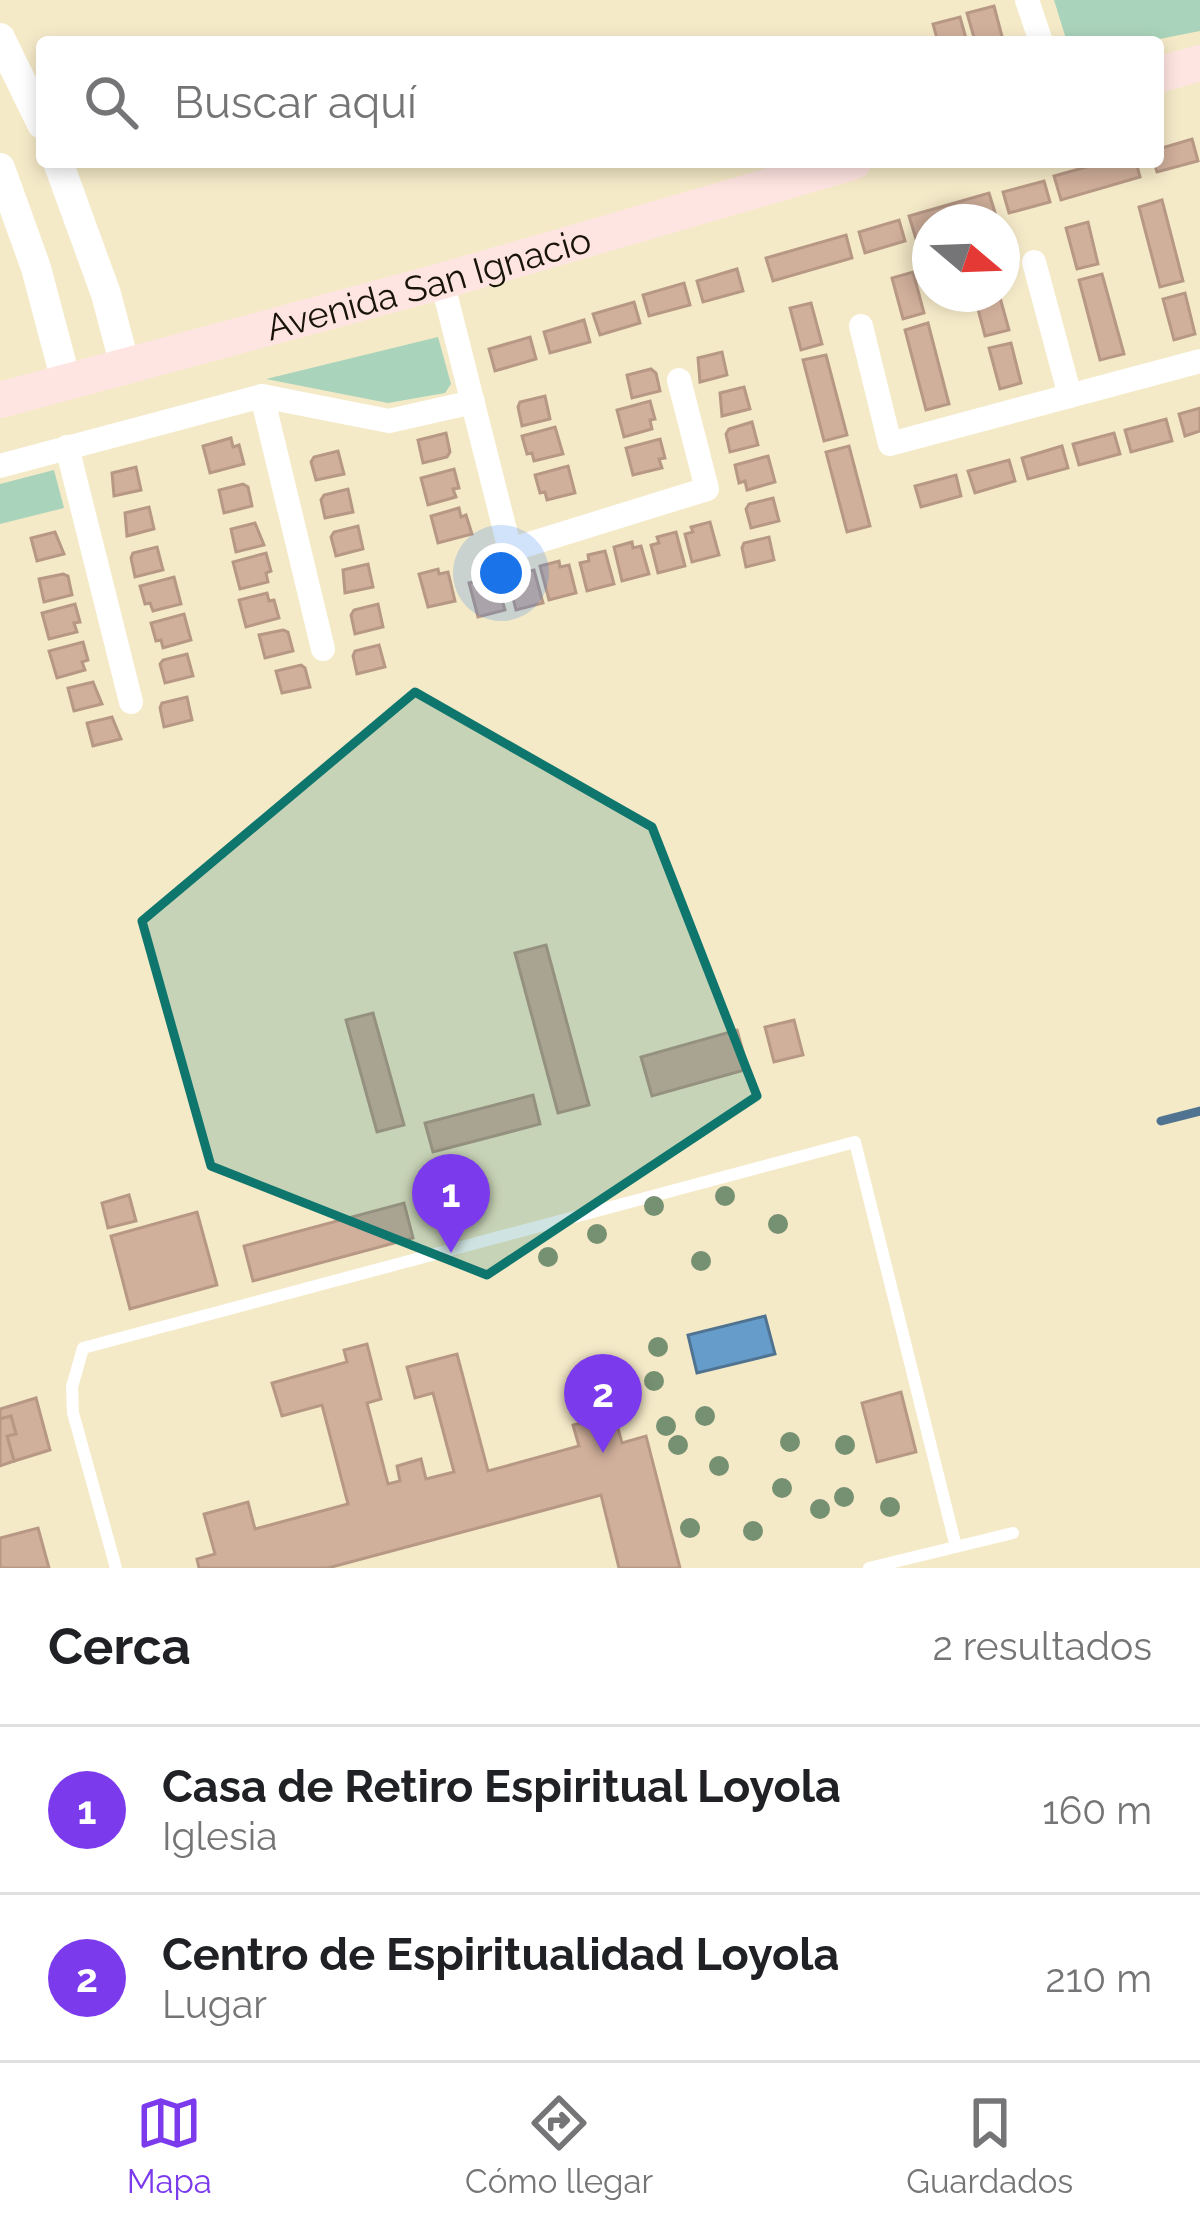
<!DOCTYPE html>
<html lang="es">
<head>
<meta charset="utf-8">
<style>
	:root { --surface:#fff; --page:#f6f6f6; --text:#202124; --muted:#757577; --line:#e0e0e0; --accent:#7c3aed }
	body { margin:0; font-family:Raleway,sans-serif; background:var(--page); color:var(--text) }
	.compass { position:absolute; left:912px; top:204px; width:108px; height:108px; border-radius:50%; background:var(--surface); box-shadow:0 6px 18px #0003; rotate:109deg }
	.you { position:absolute; left:501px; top:573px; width:42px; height:42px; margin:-30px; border:9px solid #fff; border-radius:50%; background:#1a73e8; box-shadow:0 0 0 18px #1a73e833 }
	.badge { display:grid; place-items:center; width:78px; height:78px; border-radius:50%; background:var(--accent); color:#fff; font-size:39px; font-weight:700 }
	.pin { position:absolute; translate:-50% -99px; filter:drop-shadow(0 3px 6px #0008) }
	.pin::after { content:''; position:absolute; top:63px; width:42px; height:36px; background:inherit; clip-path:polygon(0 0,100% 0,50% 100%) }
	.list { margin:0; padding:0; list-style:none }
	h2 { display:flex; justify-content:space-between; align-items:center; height:156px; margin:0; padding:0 48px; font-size:51px }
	h2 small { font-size:39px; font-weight:400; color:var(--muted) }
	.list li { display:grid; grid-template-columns:78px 1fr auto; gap:36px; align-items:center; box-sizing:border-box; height:168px; padding:0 48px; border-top:3px solid var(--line) }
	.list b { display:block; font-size:45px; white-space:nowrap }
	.list p { margin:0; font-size:39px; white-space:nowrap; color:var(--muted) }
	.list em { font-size:39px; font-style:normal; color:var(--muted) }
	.icon { flex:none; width:66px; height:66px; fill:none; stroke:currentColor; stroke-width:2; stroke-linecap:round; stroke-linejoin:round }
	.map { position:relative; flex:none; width:1200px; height:1568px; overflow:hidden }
	.search { position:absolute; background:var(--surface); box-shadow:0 6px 18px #0003; left:36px; right:36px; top:36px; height:132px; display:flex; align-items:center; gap:30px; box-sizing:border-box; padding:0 42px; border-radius:12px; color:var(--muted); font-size:45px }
	.sheet { height:492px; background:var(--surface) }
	nav { display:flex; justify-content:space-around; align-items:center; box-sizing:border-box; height:168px; border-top:3px solid var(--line); background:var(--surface); font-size:33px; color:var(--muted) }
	nav a { display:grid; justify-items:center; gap:6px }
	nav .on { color:var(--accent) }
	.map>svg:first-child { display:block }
</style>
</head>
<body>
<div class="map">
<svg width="1200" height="1568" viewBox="0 0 1200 1568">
	<rect width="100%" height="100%" fill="#f5eac8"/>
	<g fill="#a9d3ba">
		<path d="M1054 0H1200V31L1144 42H1067Z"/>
		<path d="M438 337 451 384 445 393 388 403 266 379Z"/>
		<path d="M54 470 64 508 0 524V484Z"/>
	</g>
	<path fill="#669cca" stroke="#4f7390" stroke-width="3" d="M765 1316 775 1354 697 1373 688 1335Z"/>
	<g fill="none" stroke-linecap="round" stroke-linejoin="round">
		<path stroke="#4f7390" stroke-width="9" d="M1161 1121 1200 1111"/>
	</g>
	<g fill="#d0af9b" stroke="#b79885" stroke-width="3">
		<path d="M994 6 1003 40 975 41 967 13Z"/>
		<path d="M960 17 967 42H938L933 24Z"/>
		<path d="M1192 139 1198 161 1157 172 1154 162H1158V149Z"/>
		<path d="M1104 162H1136L1140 177 1061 200 1054 176Z"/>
		<path d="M1044 181 1050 202 1009 213 1003 192Z"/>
		<path d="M989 193 996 216 976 222H930V235L916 239 909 216Z"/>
		<path d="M1162 200 1183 281 1160 287 1139 207Z"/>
		<path d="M899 220 905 241 865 253 859 232Z"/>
		<path d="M1088 222 1098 264 1077 269 1066 228Z"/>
		<path d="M846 235 852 258 773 281 766 258Z"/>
		<path d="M737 269 743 291 703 302 697 281Z"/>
		<path d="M913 272 924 313 903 319 892 278Z"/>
		<path d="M1102 274 1124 354 1100 360 1079 280Z"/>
		<path d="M684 283 690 305 649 316 643 295Z"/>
		<path d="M1185 293 1195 334 1174 340 1163 299Z"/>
		<path d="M974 294H999L1009 330 985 336Z"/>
		<path d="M634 302 640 323 600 335 593 314Z"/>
		<path d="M811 303 822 344 801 350 790 308Z"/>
		<path d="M584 320 590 342 550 353 544 332Z"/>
		<path d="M928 323 949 404 926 410 905 330Z"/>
		<path d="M530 337 536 359 495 371 489 349Z"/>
		<path d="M1011 343 1021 383 1000 389 989 348Z"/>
		<path d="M722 352 727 375 700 382 698 358Z"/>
		<path d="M826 355 847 435 824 441 803 360Z"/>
		<path d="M651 369 656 373 660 391 632 398 627 375Z"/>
		<path d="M744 387 750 409 722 416 720 393Z"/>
		<path d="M545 396 550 419 522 426 518 407 520 402Z"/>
		<path d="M650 401 655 419 650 420 652 429 624 437 617 410Z"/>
		<path d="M1200 408V431L1185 436 1179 414Z"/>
		<path d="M1166 419 1172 441 1131 452 1125 430Z"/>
		<path d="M752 422 758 445 730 452 726 434 729 429Z"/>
		<path d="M555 427 563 454 534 461 532 453 527 454 522 436Z"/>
		<path d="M446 433 450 452 447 457 423 463 418 440Z"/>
		<path d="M1114 433 1120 454 1079 465 1073 444Z"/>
		<path d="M231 438 233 447 239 445 244 464 210 473 203 446Z"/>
		<path d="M660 439 665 458 659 459 662 468 633 475 626 448Z"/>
		<path d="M849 446 870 526 847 532 826 452Z"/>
		<path d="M1062 446 1068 468 1028 479 1022 458Z"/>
		<path d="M338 451 344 474 316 480 311 462 314 457Z"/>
		<path d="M768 456 775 482 747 490 745 481 739 483 735 465Z"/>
		<path d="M1009 460 1015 481 975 493 968 471Z"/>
		<path d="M568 466 575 493 547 500 545 492 540 493 535 475Z"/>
		<path d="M136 467 141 490 114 496 112 473Z"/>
		<path d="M454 469 459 488 453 489 456 497 428 505 421 478Z"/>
		<path d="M956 475 961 496 921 507 915 486Z"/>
		<path d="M243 484 248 487 252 506 224 513 219 490Z"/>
		<path d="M348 489 353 512 325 518 321 500 324 495Z"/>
		<path d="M773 498 779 521 751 528 746 509 749 504Z"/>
		<path d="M149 507 154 529 127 536 125 513Z"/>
		<path d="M459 508 461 517 466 515 472 534 438 543 431 516Z"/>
		<path d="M710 522 719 555 692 562 685 534 693 532 691 527Z"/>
		<path d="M255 523 264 545 236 552 231 529Z"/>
		<path d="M358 526 363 549 336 556 331 537 334 532Z"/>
		<path d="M55 532 64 554 37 561 31 538Z"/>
		<path d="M676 532 685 566 658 573 651 545 659 543 657 537Z"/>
		<path d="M769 537 774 560 746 567 742 548 744 543Z"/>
		<path d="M632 542 633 548 641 546 649 574 622 581 614 547Z"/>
		<path d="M157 547 163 570 135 577 131 558 133 553Z"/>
		<path d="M605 551 614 584 587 591 580 563 589 561 588 555Z"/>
		<path d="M266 553 271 571 266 573 268 582 240 589 233 562Z"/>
		<path d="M559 561 560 567 569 565 576 593 549 600 540 566Z"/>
		<path d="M368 564 373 587 345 593 343 570Z"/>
		<path d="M438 569 439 574 448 572 455 601 428 607 419 574Z"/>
		<path d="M534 570 543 603 516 610 509 582 517 580 516 574Z"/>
		<path d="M63 574 68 576 72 595 44 602 39 579Z"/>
		<path d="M174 577 181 604 153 611 150 603 145 604 140 586Z"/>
		<path d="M487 579 489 584 497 582 505 610 478 617 469 583Z"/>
		<path d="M267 593 269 601 274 600 279 618 246 627 239 600Z"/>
		<path d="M75 604 80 622 74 623 77 632 49 639 42 613Z"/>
		<path d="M378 604 383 627 355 634 351 615 354 610Z"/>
		<path d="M184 614 191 640 163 648 161 640 156 641 151 623Z"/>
		<path d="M283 630 288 632 293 651 265 658 259 635Z"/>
		<path d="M83 642 88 660 82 662 85 670 57 678 49 651Z"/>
		<path d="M379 645 385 667 357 674 353 656 355 651Z"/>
		<path d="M187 654 193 676 165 683 160 664 163 660Z"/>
		<path d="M301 665 305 668 310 687 282 693 276 671Z"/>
		<path d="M93 682 102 704 74 711 68 688Z"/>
		<path d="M187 697 192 720 164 727 160 708 162 703Z"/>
		<path d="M112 717 121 739 93 746 87 723Z"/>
		<path d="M546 945 589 1105 558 1113 515 953Z"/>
		<path d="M373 1013 404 1125 377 1132 346 1020Z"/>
		<path d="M794 1020 803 1055 774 1062 765 1027Z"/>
		<path d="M737 1030 748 1069 652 1096 641 1057Z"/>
		<path d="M533 1095 540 1124 433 1152 425 1123Z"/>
		<path d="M129 1195 136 1221 108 1228 102 1203Z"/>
		<path d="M404 1203 413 1238 253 1281 244 1246Z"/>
		<path d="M197 1212 217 1285 130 1309 111 1236Z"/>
		<path d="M367 1344 381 1399 367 1403 388 1484 400 1481 397 1466 421 1459 426 1479 454 1472 433 1393 415 1398 407 1367 457 1354 488 1471 579 1446 573 1425 614 1414 622 1443 646 1436 680 1568H619L601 1495 328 1568H199L197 1559 215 1554 204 1514 248 1502 255 1529 348 1504 322 1405 282 1416 272 1383 347 1362 344 1350Z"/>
		<path d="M901 1392 916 1452 877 1462 862 1403Z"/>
		<path d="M36 1398 50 1450 14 1461 7 1436 16 1434 11 1416 0 1419V1409Z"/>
		<path d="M11 1416 16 1434 7 1436 14 1461 0 1466V1419Z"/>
		<path d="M38 1528 49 1568H0V1538Z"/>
	</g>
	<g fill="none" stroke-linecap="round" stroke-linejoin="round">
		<g stroke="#fff" stroke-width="12">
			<path d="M116 1568 73 1413 72 1387 83 1348 855 1142 956 1547"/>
			<path d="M869 1568 1013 1533"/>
		</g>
		<g stroke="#fff" stroke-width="24">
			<path d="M1027 0 1041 42"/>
			<path d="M1034 262 1070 396"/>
			<path d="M442 281 510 550 707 489 679 380"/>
			<path d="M861 326 890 444 1200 361"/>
			<path d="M262 396 323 649"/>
			<path d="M67 447 131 702"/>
			<path d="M0 466 262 396 389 421 473 402"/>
		</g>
		<g stroke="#fff" stroke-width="30">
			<path d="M0 38 42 124"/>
			<path d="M58 162 106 294 125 366"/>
			<path d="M0 168 36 268 66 381"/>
		</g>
		<g stroke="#ffe5e2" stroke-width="36">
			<path d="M1158 75 1200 63"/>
			<path id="s1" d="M0 400 442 281 853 162"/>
		</g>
	</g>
	<g fill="#769072">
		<circle cx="725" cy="1196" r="10"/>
		<circle cx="654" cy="1206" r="10"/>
		<circle cx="778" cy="1224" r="10"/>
		<circle cx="597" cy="1234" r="10"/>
		<circle cx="548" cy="1257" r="10"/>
		<circle cx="701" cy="1261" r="10"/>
		<circle cx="658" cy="1347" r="10"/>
		<circle cx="654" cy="1381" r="10"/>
		<circle cx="705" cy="1416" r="10"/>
		<circle cx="666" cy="1426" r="10"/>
		<circle cx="790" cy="1442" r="10"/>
		<circle cx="678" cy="1445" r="10"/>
		<circle cx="845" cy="1445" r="10"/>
		<circle cx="719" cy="1466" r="10"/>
		<circle cx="782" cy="1488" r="10"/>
		<circle cx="844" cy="1497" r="10"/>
		<circle cx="890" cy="1507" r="10"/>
		<circle cx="820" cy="1509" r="10"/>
		<circle cx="690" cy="1528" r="10"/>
		<circle cx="753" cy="1531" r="10"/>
	</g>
	<path fill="#0f766e" fill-opacity="0.2" stroke="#0f766e" stroke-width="9" stroke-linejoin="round" d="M415 692 652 827 757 1096 487 1275 211 1166 142 921Z"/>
	<g text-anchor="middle" stroke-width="9" stroke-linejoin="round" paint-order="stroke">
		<g font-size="36" fill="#181408" stroke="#fff">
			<text dy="13" stroke="none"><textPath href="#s1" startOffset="444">Avenida San Ignacio</textPath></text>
		</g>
	</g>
</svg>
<svg class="compass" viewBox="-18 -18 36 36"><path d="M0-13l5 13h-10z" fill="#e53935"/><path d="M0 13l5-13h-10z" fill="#757577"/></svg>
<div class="you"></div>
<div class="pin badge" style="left:451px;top:1253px">1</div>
<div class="pin badge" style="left:603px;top:1453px">2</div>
<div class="search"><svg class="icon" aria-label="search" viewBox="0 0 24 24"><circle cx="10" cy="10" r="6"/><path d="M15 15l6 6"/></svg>Buscar aquí</div>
</div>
<section class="sheet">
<h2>Cerca<small>2 resultados</small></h2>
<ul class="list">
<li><span class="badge">1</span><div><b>Casa de Retiro Espiritual Loyola</b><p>Iglesia</p></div><em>160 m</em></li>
<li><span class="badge">2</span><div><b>Centro de Espiritualidad Loyola</b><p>Lugar</p></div><em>210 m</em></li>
</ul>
</section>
<nav>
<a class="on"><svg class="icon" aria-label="map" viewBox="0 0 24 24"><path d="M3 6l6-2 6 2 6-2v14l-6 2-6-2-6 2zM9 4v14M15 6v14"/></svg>Mapa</a>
<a><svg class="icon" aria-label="directions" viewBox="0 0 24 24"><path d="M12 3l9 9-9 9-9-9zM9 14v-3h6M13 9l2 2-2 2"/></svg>Cómo llegar</a>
<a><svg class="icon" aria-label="saved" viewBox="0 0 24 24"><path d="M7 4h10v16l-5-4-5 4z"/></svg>Guardados</a>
</nav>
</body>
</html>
